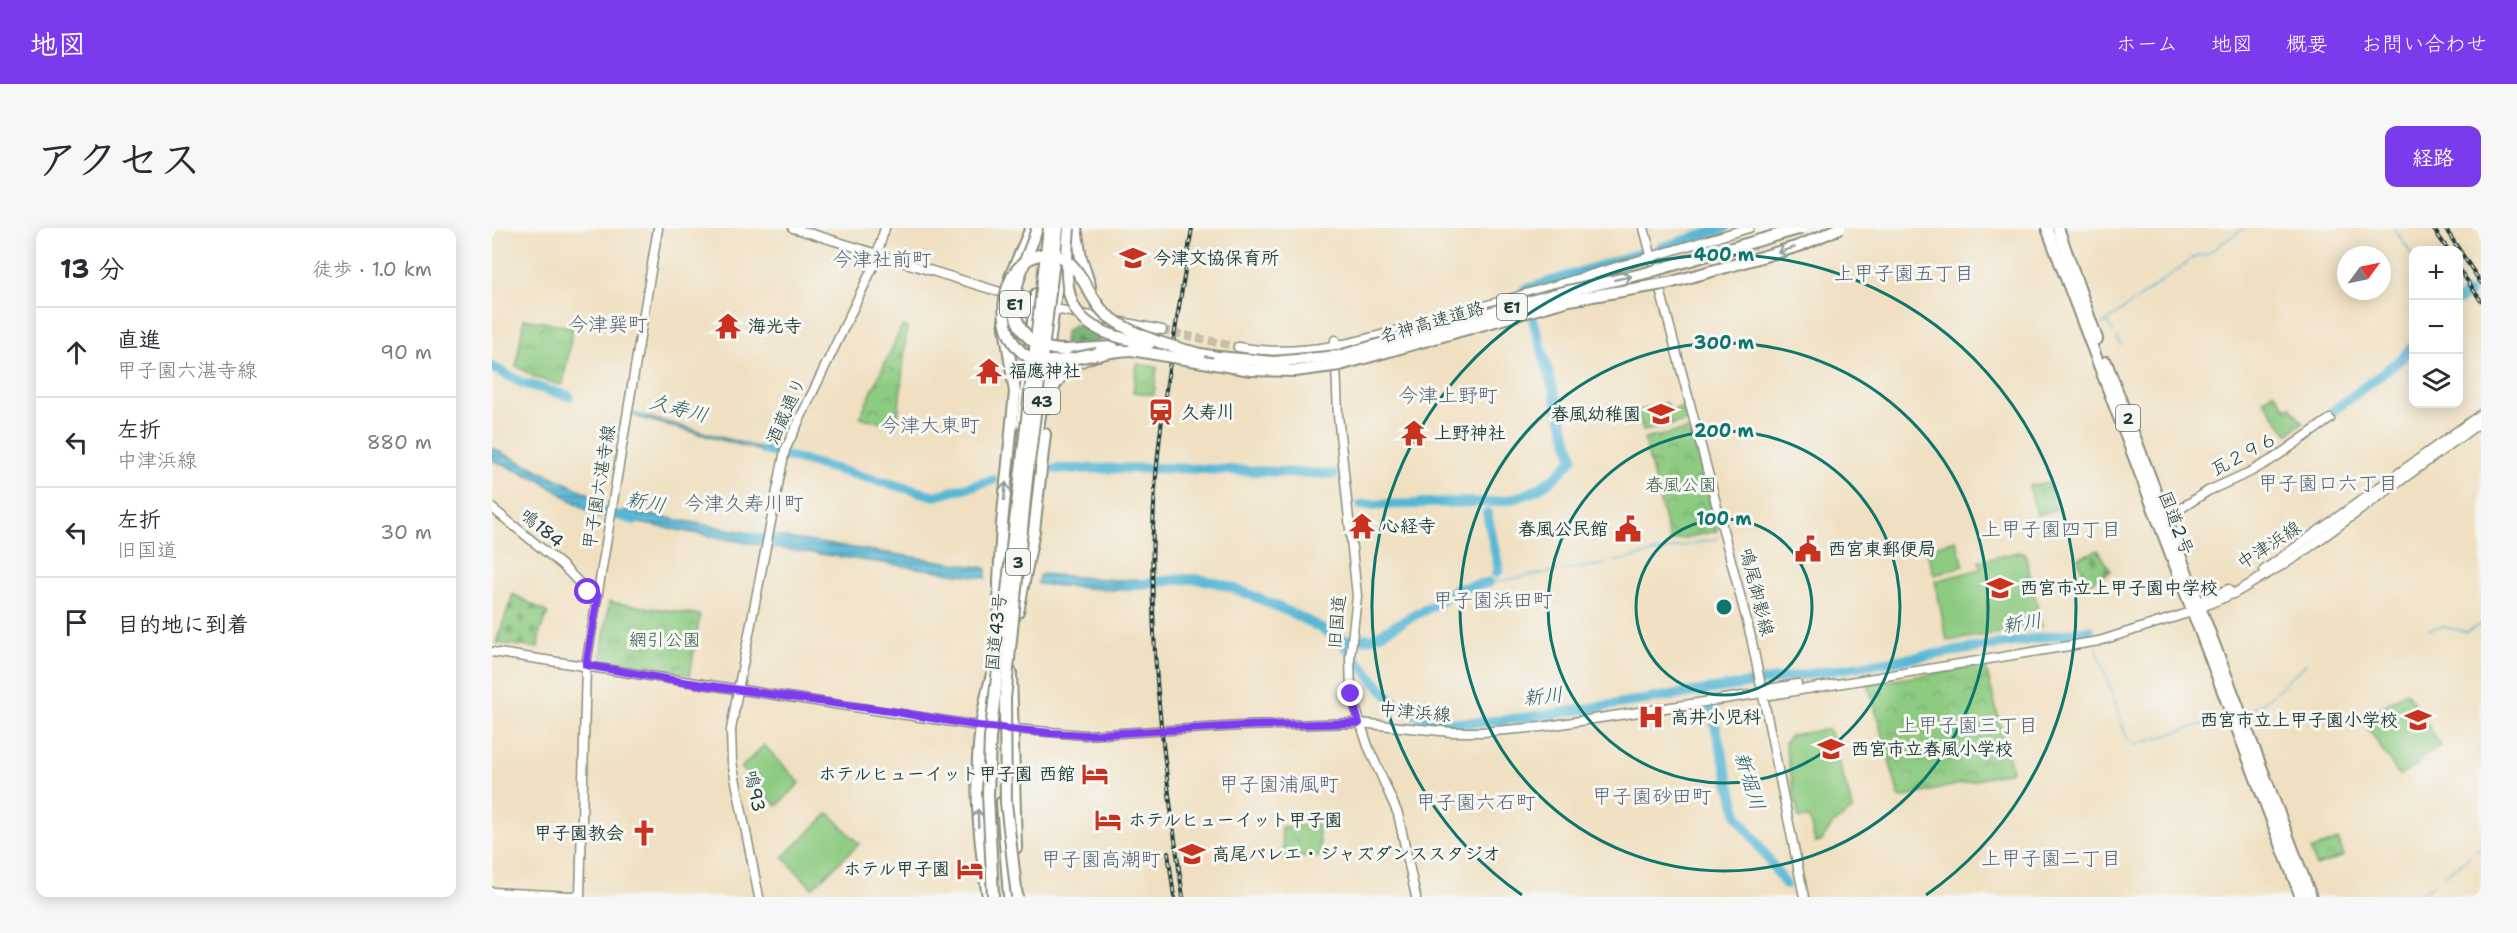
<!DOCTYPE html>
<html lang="ja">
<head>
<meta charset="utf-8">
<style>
	:root { --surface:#fff; --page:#f7f7f7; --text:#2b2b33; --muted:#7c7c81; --line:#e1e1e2; --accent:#7c3aed }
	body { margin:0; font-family:"Shantell Sans","Klee One",sans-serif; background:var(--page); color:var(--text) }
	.controls { position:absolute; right:18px; top:18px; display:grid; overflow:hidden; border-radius:12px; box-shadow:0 3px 15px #0003 }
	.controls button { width:54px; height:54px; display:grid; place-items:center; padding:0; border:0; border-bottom:2px solid var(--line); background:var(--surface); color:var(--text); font:30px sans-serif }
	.compass { position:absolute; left:1845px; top:18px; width:54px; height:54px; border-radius:50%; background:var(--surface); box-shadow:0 3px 15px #0003; rotate:57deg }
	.stop { position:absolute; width:18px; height:18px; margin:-14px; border:4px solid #7c3aed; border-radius:50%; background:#fff }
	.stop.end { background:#7c3aed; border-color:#fff; box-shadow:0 2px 6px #0008 }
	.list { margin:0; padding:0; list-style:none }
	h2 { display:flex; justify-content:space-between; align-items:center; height:78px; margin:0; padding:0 24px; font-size:26px }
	h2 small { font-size:20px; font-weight:400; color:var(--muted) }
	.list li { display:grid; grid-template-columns:39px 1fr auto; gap:18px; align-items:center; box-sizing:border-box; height:90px; padding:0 24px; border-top:2px solid var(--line) }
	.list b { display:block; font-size:22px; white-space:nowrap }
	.list p { margin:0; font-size:20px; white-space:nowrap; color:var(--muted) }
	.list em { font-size:20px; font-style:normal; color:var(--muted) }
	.icon { flex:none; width:33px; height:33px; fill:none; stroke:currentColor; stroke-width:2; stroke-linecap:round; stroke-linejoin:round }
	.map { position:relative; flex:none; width:1989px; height:669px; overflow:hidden; border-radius:12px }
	header { display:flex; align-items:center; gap:36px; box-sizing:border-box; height:84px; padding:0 30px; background:var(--accent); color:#fff }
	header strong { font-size:28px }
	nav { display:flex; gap:33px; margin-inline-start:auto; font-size:21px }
	.intro { display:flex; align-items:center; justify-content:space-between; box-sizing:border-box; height:144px; padding:0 36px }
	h1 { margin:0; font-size:42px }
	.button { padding:15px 27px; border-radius:12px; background:var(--accent); color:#fff; font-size:21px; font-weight:700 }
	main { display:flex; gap:36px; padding:0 36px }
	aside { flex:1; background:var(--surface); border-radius:12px; box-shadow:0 3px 15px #0003 }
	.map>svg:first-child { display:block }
</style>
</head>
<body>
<header>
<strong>地図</strong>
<nav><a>ホーム</a><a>地図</a><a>概要</a><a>お問い合わせ</a></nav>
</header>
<div class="intro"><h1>アクセス</h1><a class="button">経路</a></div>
<main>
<aside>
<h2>13 分<small>徒歩 · 1.0 km</small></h2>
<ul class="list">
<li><svg class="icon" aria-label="ahead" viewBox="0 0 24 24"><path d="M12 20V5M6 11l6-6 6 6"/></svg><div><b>直進</b><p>甲子園六湛寺線</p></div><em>90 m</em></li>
<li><svg class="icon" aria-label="left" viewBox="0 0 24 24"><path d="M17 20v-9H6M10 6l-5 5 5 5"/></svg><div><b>左折</b><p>中津浜線</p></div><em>880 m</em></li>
<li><svg class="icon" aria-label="left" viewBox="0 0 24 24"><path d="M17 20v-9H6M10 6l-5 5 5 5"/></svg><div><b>左折</b><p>旧国道</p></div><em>30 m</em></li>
<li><svg class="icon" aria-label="arrive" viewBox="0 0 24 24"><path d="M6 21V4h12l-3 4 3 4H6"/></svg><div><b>目的地に到着</b></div></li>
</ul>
</aside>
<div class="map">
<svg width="1989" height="669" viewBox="0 0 1989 669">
	<defs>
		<pattern id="forest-firs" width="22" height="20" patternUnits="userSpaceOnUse" patternTransform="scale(1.5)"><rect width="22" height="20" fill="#72af6f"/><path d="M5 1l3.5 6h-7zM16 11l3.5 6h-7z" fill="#5d905c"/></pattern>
		<pattern id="cemetery-stones" width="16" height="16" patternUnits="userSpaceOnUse" patternTransform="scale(1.5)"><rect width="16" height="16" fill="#8dcb81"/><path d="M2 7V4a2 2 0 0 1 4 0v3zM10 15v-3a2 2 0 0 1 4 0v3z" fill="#73a66a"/></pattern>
		<pattern id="park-crowns" width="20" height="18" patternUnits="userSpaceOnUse" patternTransform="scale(1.5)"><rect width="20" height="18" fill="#8dcb81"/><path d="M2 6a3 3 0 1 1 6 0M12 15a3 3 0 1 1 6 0" fill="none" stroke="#73a66a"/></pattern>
		<pattern id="water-rules" width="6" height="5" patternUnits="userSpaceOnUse" patternTransform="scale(1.5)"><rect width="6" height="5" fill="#56b7d5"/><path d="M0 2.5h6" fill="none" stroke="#4796ae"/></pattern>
	</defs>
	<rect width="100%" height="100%" fill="#f6f6f2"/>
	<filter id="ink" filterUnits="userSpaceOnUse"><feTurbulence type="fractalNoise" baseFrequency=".0167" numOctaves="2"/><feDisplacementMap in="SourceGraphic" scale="12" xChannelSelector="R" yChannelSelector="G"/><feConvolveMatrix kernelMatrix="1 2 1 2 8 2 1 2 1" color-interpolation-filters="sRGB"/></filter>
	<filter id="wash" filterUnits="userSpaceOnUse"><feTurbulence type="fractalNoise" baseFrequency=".008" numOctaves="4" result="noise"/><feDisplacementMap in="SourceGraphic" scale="24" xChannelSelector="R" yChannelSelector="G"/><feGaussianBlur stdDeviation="1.35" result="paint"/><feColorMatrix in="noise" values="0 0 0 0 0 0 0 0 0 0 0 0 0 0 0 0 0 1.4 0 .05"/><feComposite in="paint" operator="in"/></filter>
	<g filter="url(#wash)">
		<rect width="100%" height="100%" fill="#f0e0c1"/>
		<g fill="#8dcb81" stroke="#56845a" stroke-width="1.5">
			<path d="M1464 312 1472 338 1442 347 1434 321Z"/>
			<path d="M1526 324 1533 325 1550 399 1455 413 1443 353 1489 341 1487 333Z"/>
			<path d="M1914 463 1949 518 1930 529 1926 537 1907 548 1871 492Z"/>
			<path d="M1337 501 1361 581 1340 597 1330 613 1323 614 1317 590 1307 591 1293 515 1299 507Z"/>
			<path d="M272 517 308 555 285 578 249 540Z"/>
			<path d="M337 585 367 616 320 660 291 629Z"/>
		</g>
		<path fill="url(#forest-firs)" stroke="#487652" stroke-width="1.5" d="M582 97 594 99 608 108 607 114 572 116 573 104Z"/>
		<g fill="url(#cemetery-stones)" stroke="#56845a" stroke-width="1.5">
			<path d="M1606 322 1619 343 1594 357 1586 330Z"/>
			<path d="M21 366 56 385 48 403 46 420 4 415Z"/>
		</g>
		<g fill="url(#park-crowns)" stroke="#56845a" stroke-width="1.5">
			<path d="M32 91 81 99 71 156 69 157 44 150 24 138Z"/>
			<path d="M410 98 415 99 405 199 368 189Z"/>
			<path d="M645 136 665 139 662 167 641 164Z"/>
			<path d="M1782 164 1794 180 1798 178 1811 195 1796 206 1771 172Z"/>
			<path d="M1175 175 1177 183 1191 179 1194 194 1151 203 1145 183Z"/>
			<path d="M1200 201 1225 303 1178 313 1152 211Z"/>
			<path d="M1556 254 1564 282 1545 287 1537 258Z"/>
			<path d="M117 374 208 387 198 447 112 432 109 427Z"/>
			<path d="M1493 437 1520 542 1518 544 1410 570 1407 568 1376 456Z"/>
			<path d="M826 596 829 628 792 631 789 599Z"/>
			<path d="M1846 612 1852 628 1824 638 1819 622Z"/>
		</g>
		<g fill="url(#water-rules)" stroke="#3a7a84" stroke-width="1.5">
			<path d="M141 185 284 224V227L141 188Z"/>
			<path d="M0 220 97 266 110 275 107 290 49 253 0 232Z"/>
			<path d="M132 282 269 307 266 317 130 292Z"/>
			<path d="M282 308 494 340V350L280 319Z"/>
			<path d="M550 346 625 352 646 351V359L620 362 546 356 547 348Z"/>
		</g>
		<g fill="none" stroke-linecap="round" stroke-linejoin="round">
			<g stroke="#56b7d5" stroke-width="1.5">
				<path d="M1902 0 1922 30"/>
				<path d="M1620 90 1615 94 1621 104"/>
				<path d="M1610 97 1704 28 1715 26 1752 0"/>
				<path d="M1625 110 1629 117"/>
				<path d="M1121 334 1227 310"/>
				<path d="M1071 342 1114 336"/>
				<path d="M1002 354 1065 343"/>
				<path d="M1937 401 1952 399 1975 404 1989 396"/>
				<path d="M1604 418 1635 511 1643 517 1731 490"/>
				<path d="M1758 482 1771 475 1814 436"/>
				<path d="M1984 623 1989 619"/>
				<path d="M1951 649 1977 629"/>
				<path d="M1923 669 1944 655"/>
			</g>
			<g stroke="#56b7d5" stroke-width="10">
				<path d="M1168 20 1233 0"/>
				<path d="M1032 62 1152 24"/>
				<path d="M1966 72 1977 65"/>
				<path d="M0 139 30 155 77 168"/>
				<path d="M1841 183 1908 132 1922 117"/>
				<path d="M272 222 443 268 501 252"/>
				<path d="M563 241 682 240 842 246"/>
				<path d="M999 274C1032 273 1061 256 1081 230L1041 91"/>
				<path d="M96 275 107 282 143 292"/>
				<path d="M929 275 992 274"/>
				<path d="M869 277 924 276"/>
				<path d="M995 285 1007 342 1004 345"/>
				<path d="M254 309 294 316"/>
				<path d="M634 357C659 357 686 348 711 352 738 355 829 396 849 414 873 437 891 473 924 487 961 502 1016 491 1055 487L1598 402"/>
				<path d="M955 368 962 362 997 354"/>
				<path d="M886 407 951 372"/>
				<path d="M852 412 881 410"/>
				<path d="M1219 482 1246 588 1294 657"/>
			</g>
		</g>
	</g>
	<g filter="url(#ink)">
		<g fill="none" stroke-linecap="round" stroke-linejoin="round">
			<path stroke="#c6bfa5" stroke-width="8" stroke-dasharray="8 4" stroke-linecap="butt" d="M670 102 746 119"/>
			<g stroke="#888e7a" stroke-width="11">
				<g id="secondary">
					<path d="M301 0 563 81 670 102"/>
					<path d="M1152 0 1259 409 1312 669"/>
					<path d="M843 112 846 187 865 368 858 430 859 466 876 518 906 586 924 669"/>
					<path d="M746 119C821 133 892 106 964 86 1062 59 1159 28 1257 0"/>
					<path d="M0 280 70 337 99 367 106 368"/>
					<path d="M1674 290 1716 263 1758 244 1781 231 1838 191"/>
					<path d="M1772 342 1989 186"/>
					<path d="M1702 376 1737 361"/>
					<path d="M0 424 487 498 593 507 749 498 867 495 959 504H990L1049 499 1271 465 1278 467 1607 413 1693 386 1743 365 1804 329 1989 194"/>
					<path d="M1271 465 1277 461 1305 456"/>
					<path d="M0 664 78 668 88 667"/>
					<path d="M88 669 94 437 166 0"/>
					<path d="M267 669 240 534 239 502 246 462 293 222 381 39 393 0"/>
				</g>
			</g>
			<g stroke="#888e7a" stroke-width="14">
				<g id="highway">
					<path d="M584 0 589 30 598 58"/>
					<path d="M1555 0 1809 669"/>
					<path d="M1566 0 1605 111"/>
					<path d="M518 49 539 0"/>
					<path d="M574 122 621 119"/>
					<path d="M708 126 726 129"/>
					<path d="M1614 134 1819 669"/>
					<path d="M556 179C562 136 600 124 639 122"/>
					<path d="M530 196 544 66"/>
					<path d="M542 233 572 0"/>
					<path d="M526 384 542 303 553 206"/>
					<path d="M508 400 507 353 510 296 523 164 512 93"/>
					<path d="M519 444 524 620"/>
					<path d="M510 574 517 669"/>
					<path d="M496 669C483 586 478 514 504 433"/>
				</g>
			</g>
			<use href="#secondary" stroke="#fff" stroke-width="8"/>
			<use href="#highway" stroke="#fff" stroke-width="10"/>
			<g stroke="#1f3d34" stroke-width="4">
				<g id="rail">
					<path d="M1941 0 1956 22"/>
					<path d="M1953 0 1989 55"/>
					<path d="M1966 39 1989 73"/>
					<path d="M676 624 682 669"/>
					<path d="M691 669C671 530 652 389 664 248 671 164 687 82 700 0"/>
				</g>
			</g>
			<use href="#rail" stroke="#f6f6f2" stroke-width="1.5" stroke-dasharray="4.5" stroke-linecap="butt"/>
			<g stroke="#888e7a" stroke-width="14" stroke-linecap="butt">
				<g id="highway-bridge">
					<path d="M545 0C536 33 505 79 536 109 546 120 560 122 574 122"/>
					<path d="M577 0C570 78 575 101 657 116"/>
					<path d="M639 122 759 142 803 143 848 137 1077 72 1177 55 1245 36 1307 18 1348 0"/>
					<path d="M605 126C586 129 560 137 542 131 497 115 505 29 554 26 588 24 594 71 616 88 644 109 674 117 708 126"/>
					<path d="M726 129 782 134 847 128 1063 66 1150 46 1310 0"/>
					<path d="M501 669 496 566 498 510 557 0"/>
					<path d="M525 669 514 575 513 471 535 251 566 0"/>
				</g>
			</g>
			<use href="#highway-bridge" stroke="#fff" stroke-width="10"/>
		</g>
		<defs><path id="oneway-shaft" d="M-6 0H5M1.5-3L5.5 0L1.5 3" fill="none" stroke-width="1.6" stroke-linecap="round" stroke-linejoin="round" transform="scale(1.5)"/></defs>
		<g stroke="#8f9e9a">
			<use href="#oneway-shaft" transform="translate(1294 22) rotate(163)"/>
			<use href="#oneway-shaft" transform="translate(1131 50) rotate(-12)"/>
			<use href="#oneway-shaft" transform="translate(513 263) rotate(-84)"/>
			<use href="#oneway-shaft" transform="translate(486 590) rotate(-92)"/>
		</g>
	</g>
	<g fill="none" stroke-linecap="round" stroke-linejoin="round" filter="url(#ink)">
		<path stroke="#7c3aed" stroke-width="8" d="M96 364 106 368 94 437 191 454 398 483 487 498 559 505 593 507 749 498 867 495 859 466"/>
	</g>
	<g fill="none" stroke="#0f766e" stroke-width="3">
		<circle cx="1232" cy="379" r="88"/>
		<circle cx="1232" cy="379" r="176"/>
		<circle cx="1232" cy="379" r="264"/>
		<path d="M1030 667A352 352 0 1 1 1434 667"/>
	</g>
	<defs>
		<g id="school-bare" transform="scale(2.07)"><path d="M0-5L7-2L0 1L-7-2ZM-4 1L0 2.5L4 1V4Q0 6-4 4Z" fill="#c8321e" stroke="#f6f6f2" stroke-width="2.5" paint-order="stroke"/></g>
		<g id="temple-bare" transform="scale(2.07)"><path d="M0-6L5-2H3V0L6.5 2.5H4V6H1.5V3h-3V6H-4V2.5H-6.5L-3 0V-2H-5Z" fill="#c8321e" stroke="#f6f6f2" stroke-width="2.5" paint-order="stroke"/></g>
		<g id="station-bare" transform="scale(2.07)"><path d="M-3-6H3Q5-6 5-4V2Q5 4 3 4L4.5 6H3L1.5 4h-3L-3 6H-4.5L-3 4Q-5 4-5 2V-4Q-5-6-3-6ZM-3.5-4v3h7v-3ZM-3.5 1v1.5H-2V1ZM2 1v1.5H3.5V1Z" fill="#c8321e" stroke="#f6f6f2" stroke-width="2.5" paint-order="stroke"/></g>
		<g id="civic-bare" transform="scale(2.07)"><path d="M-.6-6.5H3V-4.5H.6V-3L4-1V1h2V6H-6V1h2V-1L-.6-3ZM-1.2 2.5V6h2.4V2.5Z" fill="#c8321e" stroke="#f6f6f2" stroke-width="2.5" paint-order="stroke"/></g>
		<g id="hospital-bare" transform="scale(2.07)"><path d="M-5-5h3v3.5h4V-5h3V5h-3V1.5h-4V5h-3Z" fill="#c8321e" stroke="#f6f6f2" stroke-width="2.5" paint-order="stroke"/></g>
		<g id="hotel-bare" transform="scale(2.07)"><path d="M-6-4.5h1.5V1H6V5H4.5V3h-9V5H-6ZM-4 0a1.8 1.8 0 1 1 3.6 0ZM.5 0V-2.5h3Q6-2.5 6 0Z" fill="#c8321e" stroke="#f6f6f2" stroke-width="2.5" paint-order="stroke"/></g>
		<g id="church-bare" transform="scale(2.07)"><path d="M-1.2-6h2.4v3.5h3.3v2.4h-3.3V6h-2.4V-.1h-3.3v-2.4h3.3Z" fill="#c8321e" stroke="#f6f6f2" stroke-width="2.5" paint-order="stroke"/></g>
	</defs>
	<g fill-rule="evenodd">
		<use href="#school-bare" x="641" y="30"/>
		<use href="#temple-bare" x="236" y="98"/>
		<use href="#temple-bare" x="497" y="143"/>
		<use href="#station-bare" x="669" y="184"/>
		<use href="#school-bare" x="1169" y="186"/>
		<use href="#temple-bare" x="922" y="205"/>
		<use href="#temple-bare" x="870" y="298"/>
		<use href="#civic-bare" x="1136" y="301"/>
		<use href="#civic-bare" x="1316" y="321"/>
		<use href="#school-bare" x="1508" y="360"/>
		<use href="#hospital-bare" x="1159" y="489"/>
		<use href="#school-bare" x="1926" y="492"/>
		<use href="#school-bare" x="1339" y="521"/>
		<use href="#hotel-bare" x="603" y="546"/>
		<use href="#hotel-bare" x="616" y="592"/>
		<use href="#church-bare" x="152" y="605"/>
		<use href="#school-bare" x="700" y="626"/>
		<use href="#hotel-bare" x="478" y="641"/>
	</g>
	<g text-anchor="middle" stroke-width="6" stroke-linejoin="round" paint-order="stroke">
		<g fill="#f6f6f2" stroke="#60746d" stroke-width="1.5">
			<rect x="508" y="63" width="30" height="26" rx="4.5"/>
			<rect x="1005" y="66" width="30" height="26" rx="4.5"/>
			<rect x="532" y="160" width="36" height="26" rx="4.5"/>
			<rect x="1624" y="177" width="24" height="26" rx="4.5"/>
			<rect x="514" y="321" width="24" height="26" rx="4.5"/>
		</g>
		<g font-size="16" font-weight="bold" fill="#1f3d34">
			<text x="523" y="82">E1</text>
			<text x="1020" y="85">E1</text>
			<text x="550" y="179">43</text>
			<text x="1636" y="196">2</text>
			<text x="526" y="340">3</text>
		</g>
		<g font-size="18" font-weight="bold" fill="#1f3d34" stroke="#f6f6f2" text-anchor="start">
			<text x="661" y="36">今津文協保育所</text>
			<text x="256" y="104">海光寺</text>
			<text x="517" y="149">福應神社</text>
			<text x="689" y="190">久寿川</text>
			<text x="1149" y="192" text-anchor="end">春風幼稚園</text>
			<text x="942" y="211">上野神社</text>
			<text x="890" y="304">心経寺</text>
			<text x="1116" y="307" text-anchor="end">春風公民館</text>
			<text x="1336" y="327">西宮東郵便局</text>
			<text x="1528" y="366">西宮市立上甲子園中学校</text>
			<text x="1179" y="495">高井小児科</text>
			<text x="1906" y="498" text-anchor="end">西宮市立上甲子園小学校</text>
			<text x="1359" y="527">西宮市立春風小学校</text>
			<text x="583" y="552" text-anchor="end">ホテルヒューイット甲子園 西館</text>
			<text x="636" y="598">ホテルヒューイット甲子園</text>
			<text x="132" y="611" text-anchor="end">甲子園教会</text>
			<text x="720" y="632">高尾バレエ・ジャズダンススタジオ</text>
			<text x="458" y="647" text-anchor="end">ホテル甲子園</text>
		</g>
		<g font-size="18" fill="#1f3d34" stroke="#f6f6f2">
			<text transform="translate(940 94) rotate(-16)" y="6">名神高速道路</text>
			<text transform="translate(294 183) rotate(-66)" y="6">酒蔵通り</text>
			<text transform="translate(1752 226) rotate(-28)" y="6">瓦２９６</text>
			<text transform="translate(107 259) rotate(-81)" y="6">甲子園六湛寺線</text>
			<text transform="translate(1684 295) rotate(69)" y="6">国道2号</text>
			<text transform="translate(50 300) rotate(40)" y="6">鳴184</text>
			<text transform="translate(1777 317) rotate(-33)" y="6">中津浜線</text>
			<text transform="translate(1265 364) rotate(76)" y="6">鳴尾御影線</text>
			<text transform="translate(845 394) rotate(-85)" y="6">旧国道</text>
			<text transform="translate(504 404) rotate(-84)" y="6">国道43号</text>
			<text transform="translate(923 484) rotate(5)" y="6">中津浜線</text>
			<text transform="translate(263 563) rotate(79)" y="6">鳴93</text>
		</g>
		<g font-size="18" fill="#3a6047" stroke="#f6f6f2">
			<text x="1189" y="263">春風公園</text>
			<text x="173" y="418">網引公園</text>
		</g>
		<g font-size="20" fill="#5a6676" stroke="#f6f6f2">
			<text x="390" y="38">今津社前町</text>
			<text x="1412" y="52">上甲子園五丁目</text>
			<text x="116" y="103">今津巽町</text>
			<text x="956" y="174">今津上野町</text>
			<text x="438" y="204">今津大東町</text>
			<text x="1836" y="262">甲子園口六丁目</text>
			<text x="252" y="282">今津久寿川町</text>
			<text x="1559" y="308">上甲子園四丁目</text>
			<text x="1001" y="379">甲子園浜田町</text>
			<text x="1476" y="504">上甲子園三丁目</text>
			<text x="787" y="563">甲子園浦風町</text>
			<text x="1160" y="575">甲子園砂田町</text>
			<text x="984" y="581">甲子園六石町</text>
			<text x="1559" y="637">上甲子園二丁目</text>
			<text x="609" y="638">甲子園高潮町</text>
		</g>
		<g font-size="20" font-style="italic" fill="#2d5c5c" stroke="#f6f6f2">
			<text transform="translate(187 180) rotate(15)" y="7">久寿川</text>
			<text transform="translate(154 274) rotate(11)" y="7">新川</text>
			<text transform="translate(1530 395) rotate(-9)" y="7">新川</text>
			<text transform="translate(1051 468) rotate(-6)" y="7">新川</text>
			<text transform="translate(1258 553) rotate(73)" y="7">新堀川</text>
		</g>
	</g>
	<circle cx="1232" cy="379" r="9" fill="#0f766e" stroke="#f6f6f2" stroke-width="3"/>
	<g font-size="18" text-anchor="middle" font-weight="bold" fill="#0f766e" stroke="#f6f6f2" stroke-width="6" stroke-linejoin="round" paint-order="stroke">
		<text x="1232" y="33">400 m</text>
		<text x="1232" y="121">300 m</text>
		<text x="1232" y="209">200 m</text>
		<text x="1232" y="297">100 m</text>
	</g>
</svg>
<div class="controls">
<button>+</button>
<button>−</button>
<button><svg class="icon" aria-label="layers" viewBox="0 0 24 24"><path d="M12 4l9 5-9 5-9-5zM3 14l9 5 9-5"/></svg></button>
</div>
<svg class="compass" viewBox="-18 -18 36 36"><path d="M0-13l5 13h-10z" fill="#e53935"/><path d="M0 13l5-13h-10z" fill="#7c7c81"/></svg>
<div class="stop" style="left:96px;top:364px"></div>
<div class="stop end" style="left:859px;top:466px"></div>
</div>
</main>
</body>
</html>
